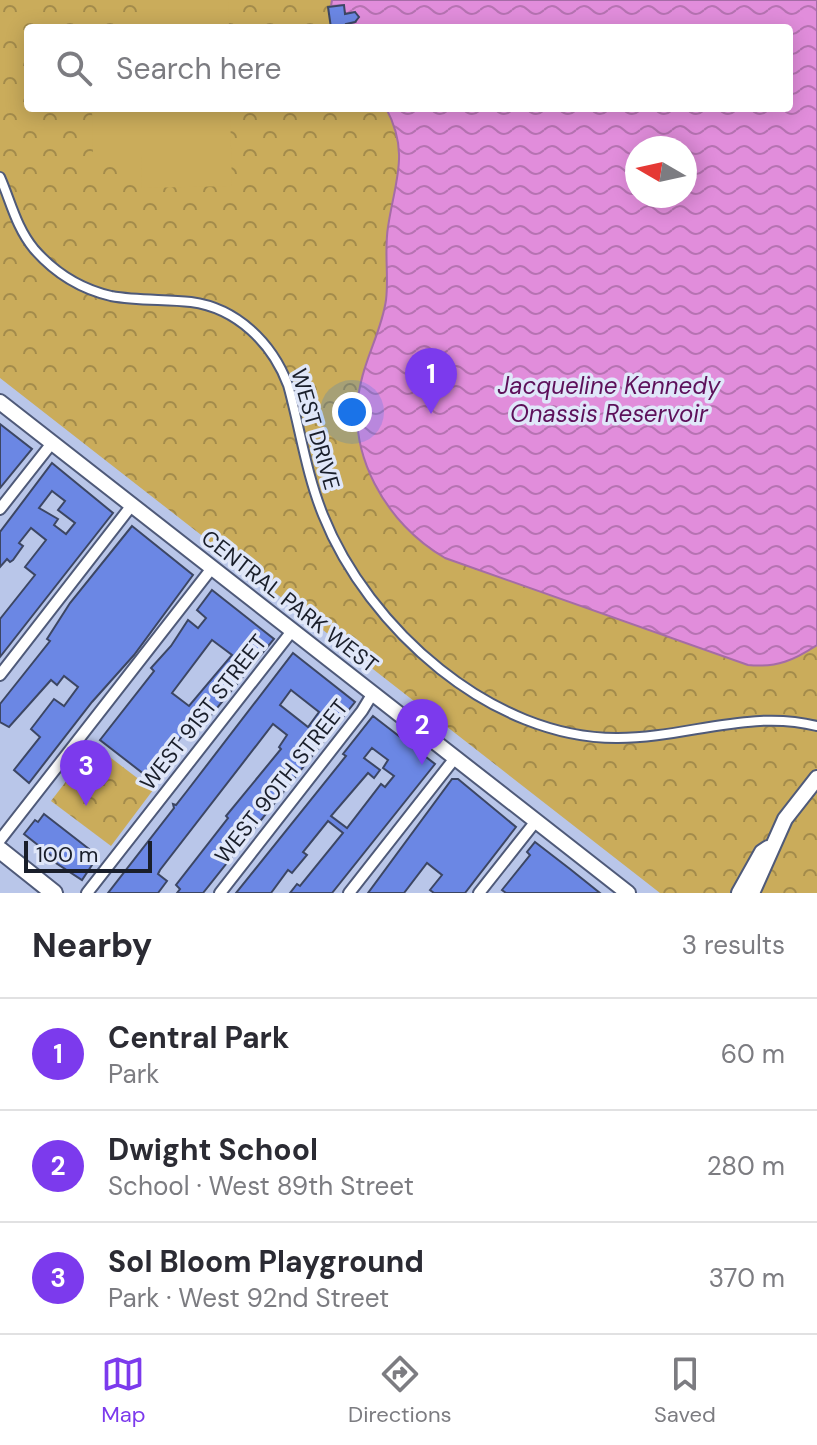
<!DOCTYPE html>
<html lang="en">
<head>
<meta charset="utf-8">
<style>
	:root { --surface:#fff; --page:#f7f7f7; --text:#2b2b33; --muted:#7c7c81; --line:#e1e1e2; --accent:#7c3aed }
	body { margin:0; font-family:"DM Sans",sans-serif; background:var(--page); color:var(--text) }
	.compass { position:absolute; left:625px; top:136px; width:72px; height:72px; border-radius:50%; background:var(--surface); box-shadow:0 4px 20px #0003; rotate:279deg }
	.scale { position:absolute; left:24px; bottom:20px; width:128px; box-sizing:border-box; padding-left:8px; border:4px solid #191e2a; border-top:0; font-size:22px; line-height:28px; white-space:nowrap; color:#191e2a; -webkit-text-stroke:6px #e0e7f9; paint-order:stroke }
	.you { position:absolute; left:352px; top:412px; width:28px; height:28px; margin:-20px; border:6px solid #fff; border-radius:50%; background:#1a73e8; box-shadow:0 0 0 12px #1a73e833 }
	.badge { display:grid; place-items:center; width:52px; height:52px; border-radius:50%; background:var(--accent); color:#fff; font-size:26px; font-weight:700 }
	.pin { position:absolute; translate:-50% -66px; filter:drop-shadow(0 2px 4px #0008) }
	.pin::after { content:''; position:absolute; top:42px; width:28px; height:24px; background:inherit; clip-path:polygon(0 0,100% 0,50% 100%) }
	.list { margin:0; padding:0; list-style:none }
	h2 { display:flex; justify-content:space-between; align-items:center; height:104px; margin:0; padding:0 32px; font-size:34px }
	h2 small { font-size:26px; font-weight:400; color:var(--muted) }
	.list li { display:grid; grid-template-columns:52px 1fr auto; gap:24px; align-items:center; box-sizing:border-box; height:112px; padding:0 32px; border-top:2px solid var(--line) }
	.list b { display:block; font-size:30px; white-space:nowrap }
	.list p { margin:0; font-size:26px; white-space:nowrap; color:var(--muted) }
	.list em { font-size:26px; font-style:normal; color:var(--muted) }
	.icon { flex:none; width:44px; height:44px; fill:none; stroke:currentColor; stroke-width:2; stroke-linecap:round; stroke-linejoin:round }
	.map { position:relative; flex:none; width:817px; height:893px; overflow:hidden }
	.search { position:absolute; background:var(--surface); box-shadow:0 4px 20px #0003; left:24px; right:24px; top:24px; height:88px; display:flex; align-items:center; gap:20px; box-sizing:border-box; padding:0 28px; border-radius:8px; color:var(--muted); font-size:30px }
	.sheet { height:440px; background:var(--surface) }
	nav { display:flex; justify-content:space-around; align-items:center; box-sizing:border-box; height:112px; border-top:2px solid var(--line); background:var(--surface); font-size:22px; color:var(--muted) }
	nav a { display:grid; justify-items:center; gap:4px }
	nav .on { color:var(--accent) }
	.map>svg:first-child { display:block }
</style>
</head>
<body>
<div class="map">
<svg width="817" height="893" viewBox="0 0 817 893">
	<defs>
		<pattern id="park-crowns" width="20" height="18" patternUnits="userSpaceOnUse" patternTransform="scale(2)"><rect width="20" height="18" fill="#caac5b"/><path d="M2 6a3 3 0 1 1 6 0M12 15a3 3 0 1 1 6 0" fill="none" stroke="#a38b4b"/></pattern>
		<pattern id="water-waves" width="16" height="10" patternUnits="userSpaceOnUse" patternTransform="scale(2)"><rect width="16" height="10" fill="#e18ddb"/><path d="M0 5q4-4 8 0t8 0" fill="none" stroke="#b673b2"/></pattern>
	</defs>
	<rect width="100%" height="100%" fill="#b9c6e9"/>
	<g fill="url(#park-crowns)" fill-rule="evenodd">
		<path d="M0 0H817V893H660L0 378ZM28 28H789V108H28ZM637 148H685V196H637Z"/>
		<path d="M94 745 153 790 111 846 51 801Z"/>
	</g>
	<g fill="#caac5b">
		<path d="M138 0H228L229 28H138Z"/>
		<path d="M92 108H230L232 186 142 188 141 157H93Z"/>
	</g>
	<path fill="url(#water-waves)" stroke="#a56ca6" stroke-width="2" fill-rule="evenodd" d="M332 0H817V645C794 660 777 668 748 665L445 558C386 524 344 452 361 382 367 354 382 329 386 300 389 276 384 251 388 227 395 180 410 153 386 108H789V28H347L346 24 356 22 355 12 345 14 343 5 331 6ZM637 148H685V196H637Z"/>
	<g fill="#6b87e4" stroke="#3c4663" stroke-width="2" fill-rule="evenodd">
		<path d="M344 5 345 14 355 12 359 17 355 22 346 24 347 28H331L328 7Z"/>
		<path d="M0 424 32 449 0 488Z"/>
		<path d="M52 463 113 513 0 657V619L35 575 25 567 46 540 31 528 19 543 23 546 13 560 10 562 7 559 0 567V532ZM52 491 65 501 58 510 75 523 66 534 54 525 58 519 39 508Z"/>
		<path d="M132 526 193 575 134 655 92 702 29 783 14 770 40 737 31 729 54 699 64 706 78 687 64 676 57 685 51 680 9 727 0 722V704L50 641 47 639 70 603Z"/>
		<path d="M212 590 274 639 208 719 200 713 149 778 100 740 154 671 151 668 171 646 188 620 198 628 206 618 197 610ZM212 640 232 655 189 706 172 693Z"/>
		<path d="M293 653 355 702 203 893H177L180 889 176 885 228 818 226 816 281 749 279 747 287 735 273 724 160 870 158 874 167 881 158 893H108L174 808 173 804 176 805 187 791ZM291 690 319 712 308 727 280 705Z"/>
		<path d="M373 716 435 764 332 893H290L297 884 300 886 343 833 328 821 303 852 307 855 292 873 288 870 271 893H236L346 756 343 754ZM372 748 388 760 383 768 394 776 385 787 381 784 347 828 331 816 368 773 374 778 380 770 364 758Z"/>
		<path d="M452 779H458L516 827 465 893H434L430 890 442 875 427 863 404 893H368Z"/>
		<path d="M44 814 98 856 82 880 56 863 57 860 24 834 35 820 38 822Z"/>
		<path d="M535 842 570 869 600 893H506L502 890 530 855 527 852Z"/>
	</g>
	<g fill="none" stroke-linecap="round" stroke-linejoin="round">
		<g stroke="#4f5a79" stroke-width="12">
			<path id="pedestrian" d="M0 177C11 202 16 227 34 249 54 272 81 289 111 296 138 301 165 299 191 302 237 308 272 343 288 385 300 428 306 473 323 515 368 628 492 739 618 738 685 738 750 709 817 726"/>
		</g>
		<g stroke="#4f5a79" stroke-width="14">
			<g id="minor">
				<path d="M0 509 52 443"/>
				<path d="M0 675 132 505"/>
				<path d="M0 840 212 568"/>
				<path d="M87 893 292 631"/>
				<path d="M220 893 362 711 373 693"/>
				<path d="M349 893 455 758"/>
				<path d="M479 893 536 821"/>
			</g>
		</g>
		<g stroke="#4f5a79" stroke-width="18">
			<g id="secondary">
				<path d="M0 402 628 893"/>
				<path d="M739 893 762 852 768 848"/>
				<path d="M752 893 785 819 817 778"/>
			</g>
		</g>
		<g stroke="#4f5a79" stroke-width="20">
			<path id="primary" d="M0 850 54 893"/>
		</g>
		<use href="#pedestrian" stroke="#fff" stroke-width="8"/>
		<use href="#minor" stroke="#fff" stroke-width="10"/>
		<use href="#secondary" stroke="#fff" stroke-width="14"/>
		<use href="#primary" stroke="#fff" stroke-width="16"/>
	</g>
	<g text-anchor="middle" stroke-width="7" stroke-linejoin="round" paint-order="stroke">
		<g font-size="22" fill="#191e2a" stroke="#e0e7f9">
			<text transform="translate(316 429) rotate(74)" y="8">WEST DRIVE</text>
			<text transform="translate(290 601) rotate(38)" y="8">CENTRAL PARK WEST</text>
			<text transform="translate(203 712) rotate(-52)" y="8">WEST 91ST STREET</text>
			<text transform="translate(281 781) rotate(-52)" y="8">WEST 90TH STREET</text>
		</g>
		<g font-size="24" font-style="italic" fill="#5d105a" stroke="#e0e7f9">
			<text x="609" y="394">Jacqueline Kennedy<tspan x="609" dy="28">Onassis Reservoir</tspan></text>
		</g>
	</g>
</svg>
<svg class="compass" viewBox="-18 -18 36 36"><path d="M0-13l5 13h-10z" fill="#e53935"/><path d="M0 13l5-13h-10z" fill="#7c7c81"/></svg>
<div class="scale">100 m</div>
<div class="you"></div>
<div class="pin badge" style="left:431px;top:414px">1</div>
<div class="pin badge" style="left:422px;top:765px">2</div>
<div class="pin badge" style="left:86px;top:806px">3</div>
<div class="search"><svg class="icon" aria-label="search" viewBox="0 0 24 24"><circle cx="10" cy="10" r="6"/><path d="M15 15l6 6"/></svg>Search here</div>
</div>
<section class="sheet">
<h2>Nearby<small>3 results</small></h2>
<ul class="list">
<li><span class="badge">1</span><div><b>Central Park</b><p>Park</p></div><em>60 m</em></li>
<li><span class="badge">2</span><div><b>Dwight School</b><p>School · West 89th Street</p></div><em>280 m</em></li>
<li><span class="badge">3</span><div><b>Sol Bloom Playground</b><p>Park · West 92nd Street</p></div><em>370 m</em></li>
</ul>
</section>
<nav>
<a class="on"><svg class="icon" aria-label="map" viewBox="0 0 24 24"><path d="M3 6l6-2 6 2 6-2v14l-6 2-6-2-6 2zM9 4v14M15 6v14"/></svg>Map</a>
<a><svg class="icon" aria-label="directions" viewBox="0 0 24 24"><path d="M12 3l9 9-9 9-9-9zM9 14v-3h6M13 9l2 2-2 2"/></svg>Directions</a>
<a><svg class="icon" aria-label="saved" viewBox="0 0 24 24"><path d="M7 4h10v16l-5-4-5 4z"/></svg>Saved</a>
</nav>
</body>
</html>
